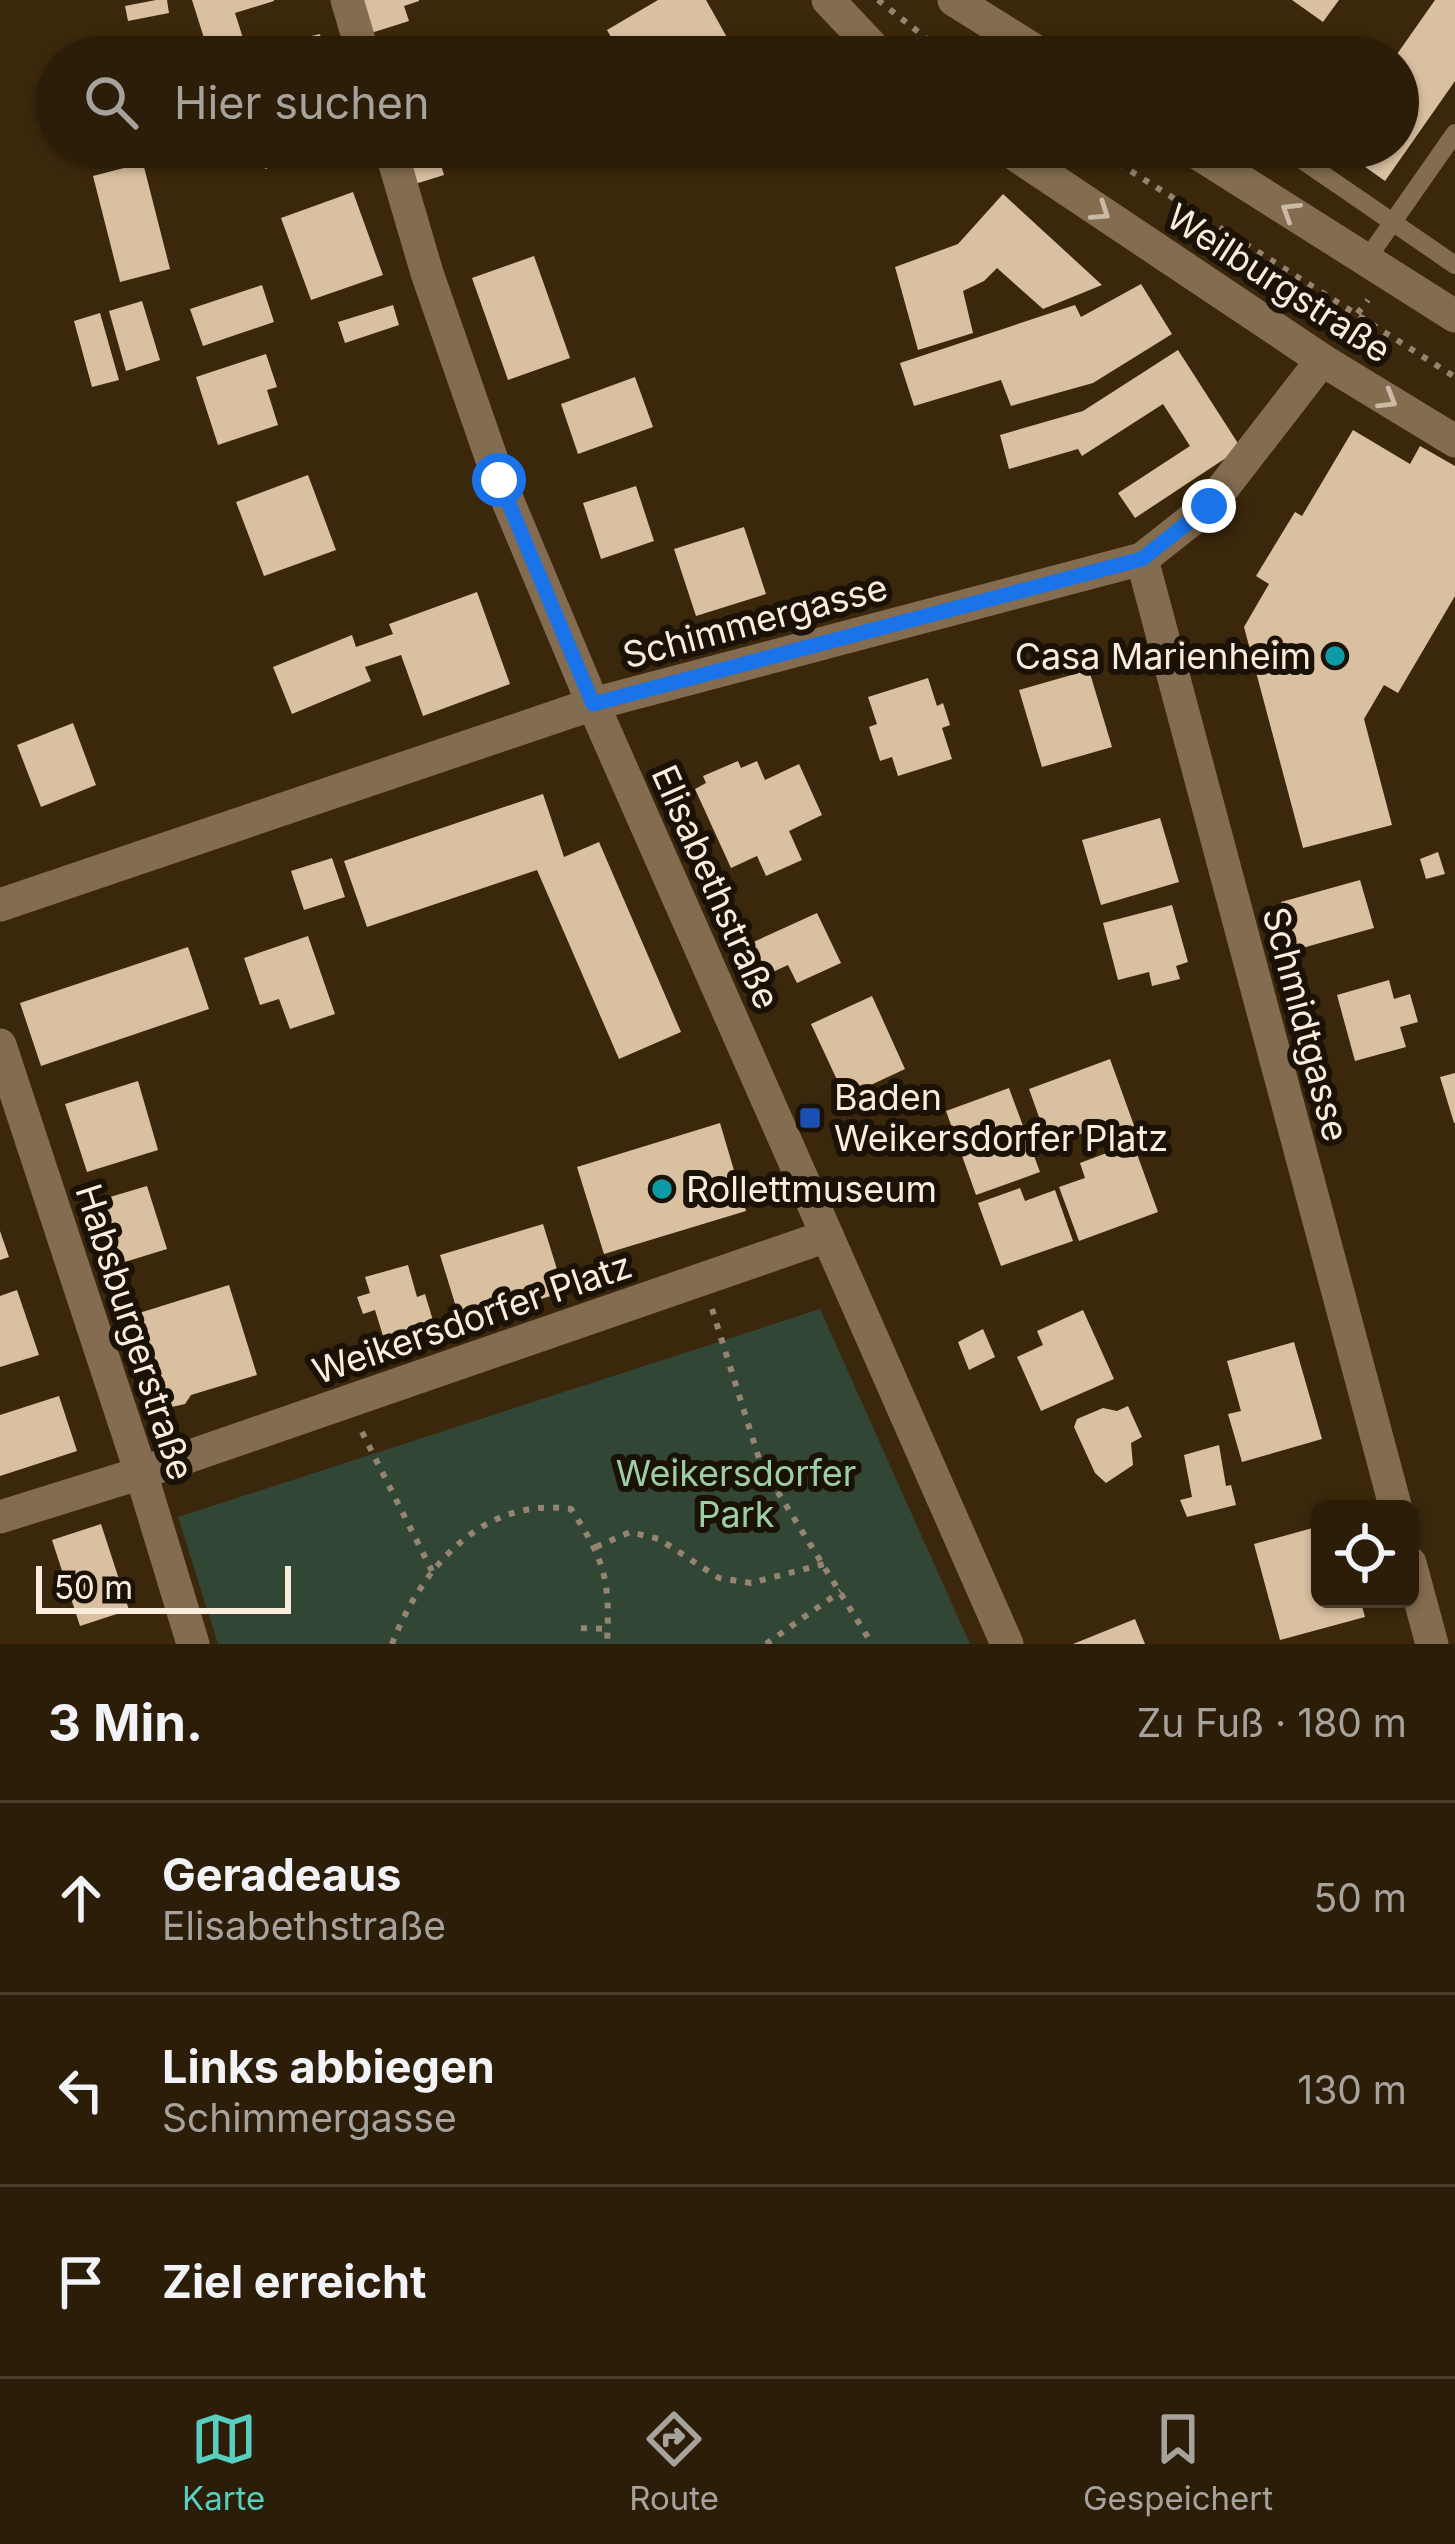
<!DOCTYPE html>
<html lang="de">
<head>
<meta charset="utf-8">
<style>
	:root { --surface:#2c1d09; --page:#382a17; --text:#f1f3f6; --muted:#a6a29c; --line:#483b2a; --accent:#58cebf }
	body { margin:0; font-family:Inter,sans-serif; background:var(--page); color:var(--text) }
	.controls { position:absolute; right:36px; bottom:36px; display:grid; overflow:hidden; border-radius:18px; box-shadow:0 3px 9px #0004 }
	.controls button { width:108px; height:108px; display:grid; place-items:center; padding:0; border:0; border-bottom:3px solid var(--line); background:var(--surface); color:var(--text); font:60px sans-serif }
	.scale { position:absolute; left:36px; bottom:30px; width:255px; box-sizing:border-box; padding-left:12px; border:6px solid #faedde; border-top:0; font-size:33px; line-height:42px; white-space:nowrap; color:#faedde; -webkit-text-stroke:9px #1b1207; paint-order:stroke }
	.stop { position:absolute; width:36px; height:36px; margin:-27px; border:9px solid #1a73e8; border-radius:50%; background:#fff }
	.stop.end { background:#1a73e8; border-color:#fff; box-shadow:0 3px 12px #0008 }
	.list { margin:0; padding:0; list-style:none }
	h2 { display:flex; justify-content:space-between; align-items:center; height:156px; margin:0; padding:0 48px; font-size:51px }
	h2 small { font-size:39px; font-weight:400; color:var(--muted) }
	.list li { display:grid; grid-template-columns:78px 1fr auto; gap:36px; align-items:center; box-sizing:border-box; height:192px; padding:0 48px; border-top:3px solid var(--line) }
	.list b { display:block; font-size:45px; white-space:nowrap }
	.list p { margin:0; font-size:39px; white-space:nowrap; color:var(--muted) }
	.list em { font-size:39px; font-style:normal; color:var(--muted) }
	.icon { flex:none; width:66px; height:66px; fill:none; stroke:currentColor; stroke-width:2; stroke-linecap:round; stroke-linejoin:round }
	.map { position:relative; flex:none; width:1455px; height:1644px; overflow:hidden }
	.search { position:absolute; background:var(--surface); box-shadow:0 3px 9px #0004; left:36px; right:36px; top:36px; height:132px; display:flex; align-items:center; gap:30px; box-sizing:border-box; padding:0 42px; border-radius:66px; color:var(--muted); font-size:45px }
	.sheet { height:732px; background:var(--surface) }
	nav { display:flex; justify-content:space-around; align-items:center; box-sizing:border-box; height:168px; border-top:3px solid var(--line); background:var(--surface); font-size:33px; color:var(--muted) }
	nav a { display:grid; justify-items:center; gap:6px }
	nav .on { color:var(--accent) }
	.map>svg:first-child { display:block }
</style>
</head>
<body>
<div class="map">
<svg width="1455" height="1644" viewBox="0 0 1455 1644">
	<rect width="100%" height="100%" fill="#3a270c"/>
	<path fill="#324636" d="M820 1309 970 1644H218L178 1517Z"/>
	<g fill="#d9c0a1">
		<path d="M156 0H167L169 13 128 21 125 6Z"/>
		<path d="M192 0H274V1L235 13 249 57H210Z"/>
		<path d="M357 0H419V1L404 6 409 21 368 34Z"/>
		<path d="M658 0H706L738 57H622L607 30Z"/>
		<path d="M1292 0H1339L1323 22Z"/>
		<path d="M1435 0H1455V81L1385 181 1337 147H1398L1395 57Z"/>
		<path d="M320 34 325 53 275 57 272 45Z"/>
		<path d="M427 40 432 57H374V56Z"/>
		<path d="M110 147H185L186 149 114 165Z"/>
		<path d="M258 147H331V148L265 169Z"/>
		<path d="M404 147H460L462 154 440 161 444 175 415 184Z"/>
		<path d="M143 163 170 269 120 282 93 176Z"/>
		<path d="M353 192 383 275 311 300 281 218Z"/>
		<path d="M1003 194 1102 285 1043 309 997 268 984 281 963 291 973 333 918 350 895 267 958 244Z"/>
		<path d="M534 256 570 358 508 380 472 278Z"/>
		<path d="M1141 284 1172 334 1093 383 1011 406 1001 380 914 406 900 363 1075 305 1081 317Z"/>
		<path d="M262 285 274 322 203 346 190 309Z"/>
		<path d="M142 301 160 360 126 371 109 311Z"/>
		<path d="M393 305 399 325 345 343 338 322Z"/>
		<path d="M100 313 119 380 92 387 74 321Z"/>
		<path d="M1178 350 1241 448 1135 518 1118 493 1190 446 1163 404 1082 456 1078 449 1009 469 1000 435 1083 411Z"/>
		<path d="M266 354 277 387 267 390 278 425 218 445 196 377Z"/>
		<path d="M635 377 653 427 578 454 561 404Z"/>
		<path d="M1353 430 1410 464 1420 446 1455 466V596L1398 693 1384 685 1364 719 1392 825 1303 848 1244 627 1269 584 1256 576 1295 512 1302 516Z"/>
		<path d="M308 475 336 550 264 576 236 502Z"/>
		<path d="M636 486 654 541 601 559 583 503Z"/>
		<path d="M744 527 766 594 696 616 674 549Z"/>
		<path d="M477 592 510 684 423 716 401 655 365 667 371 681 292 714 273 667 352 635 356 647 393 634 389 624Z"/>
		<path d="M1089 670 1112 747 1042 767 1019 690Z"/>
		<path d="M928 678 937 706 943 703 950 725 942 728 952 759 898 776 892 757 880 761 869 727 877 724 868 697Z"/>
		<path d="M73 723 96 785 41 807 17 745Z"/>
		<path d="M738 761 741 768 757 761 765 780 799 764 822 815 789 831 802 860 766 876 757 856 731 868 695 789 706 783 703 776Z"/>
		<path d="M543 794 564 857 599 842 681 1032 619 1059 537 870 367 927 344 861Z"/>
		<path d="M1160 818 1179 882 1101 905 1082 840Z"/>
		<path d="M1438 852 1445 874 1426 879 1420 859Z"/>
		<path d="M332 858 345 897 304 910 291 871Z"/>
		<path d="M1360 880 1374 928 1295 950 1281 902Z"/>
		<path d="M1172 905 1188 962 1176 966 1180 979 1152 986 1149 972 1118 980 1103 923Z"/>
		<path d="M817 913 841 963 797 983 788 965 764 976 749 944Z"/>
		<path d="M308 936 335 1014 290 1029 279 999 260 1005 244 958Z"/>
		<path d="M188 947 209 1009 41 1066 20 1003Z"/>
		<path d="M1389 980 1394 999 1410 994 1418 1022 1400 1027 1406 1047 1355 1061 1337 995Z"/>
		<path d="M872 996 905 1069 845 1097 811 1024Z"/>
		<path d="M1110 1059 1136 1131 1098 1145 1092 1130 1049 1145 1029 1089Z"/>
		<path d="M1455 1073V1123H1454L1440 1077Z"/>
		<path d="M138 1081 158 1150 87 1172 65 1104Z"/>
		<path d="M1009 1088 1040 1172 976 1195 946 1111Z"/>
		<path d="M720 1123 746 1211 604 1254 577 1167Z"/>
		<path d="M1133 1143 1158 1212 1079 1241 1059 1187 1085 1178 1080 1163Z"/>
		<path d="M147 1186 167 1249 102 1269 83 1205Z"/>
		<path d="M1020 1188 1025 1201 1055 1190 1073 1241 1001 1266 978 1203Z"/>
		<path d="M543 1224 564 1292 461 1323 440 1255Z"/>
		<path d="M0 1231 9 1257 0 1260Z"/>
		<path d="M408 1265 417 1297 425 1294 434 1324 384 1339 375 1310 363 1314 357 1297 370 1293 365 1277Z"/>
		<path d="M229 1285 257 1375 191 1395 185 1404 167 1408 152 1389 159 1376 139 1313Z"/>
		<path d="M17 1290 39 1355 0 1367V1296Z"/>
		<path d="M1083 1310 1114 1379 1041 1411 1017 1357 1043 1345 1037 1331Z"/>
		<path d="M983 1329 995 1357 969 1370 958 1342Z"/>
		<path d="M1294 1342 1322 1439 1242 1462 1228 1414 1241 1411 1227 1361Z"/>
		<path d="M59 1396 77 1451 0 1476V1415Z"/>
		<path d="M1128 1406 1142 1437 1131 1443 1133 1465 1106 1483 1095 1473 1074 1427 1077 1419 1103 1408 1117 1411Z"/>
		<path d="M1219 1445 1226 1486 1231 1485 1236 1505 1187 1517 1180 1500 1192 1497 1184 1455Z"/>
		<path d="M101 1524 129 1610 80 1626 52 1540Z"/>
		<path d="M1320 1526V1599H1360L1365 1617 1280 1640 1254 1544Z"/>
		<path d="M1135 1619 1145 1644H1073Z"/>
	</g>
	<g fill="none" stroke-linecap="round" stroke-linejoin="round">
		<g stroke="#958570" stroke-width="6" stroke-dasharray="6 9" stroke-linecap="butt">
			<path d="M878 0 950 57"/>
			<path d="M1093 147 1455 377"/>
			<path d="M1339 337 1368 300"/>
			<path d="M712 1309 761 1465 872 1644"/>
			<path d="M362 1432 432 1571"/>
			<path d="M596 1547 630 1532 659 1539 719 1578 751 1583 824 1564"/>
			<path d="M581 1628 608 1629"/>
			<path d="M392 1644C421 1569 482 1496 571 1509 606 1562 610 1581 607 1644"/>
			<path d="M766 1644 841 1591"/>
		</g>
		<g stroke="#836c50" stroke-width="18">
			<path d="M1286 149 1455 265"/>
			<path d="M1367 259 1455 133"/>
		</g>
		<g stroke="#836c50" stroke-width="33">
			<path d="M347 0 364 57"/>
			<path d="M828 0 882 57"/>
			<path d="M390 147 427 273 499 480 593 704 1007 1644"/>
			<path d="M1004 147 1322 360 1455 441"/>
			<path d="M1142 559 1396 1509"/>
			<path d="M0 905 593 704 1142 559 1209 506 1322 360"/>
			<path d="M0 1045 141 1473 193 1644"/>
			<path d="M0 1517 141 1473 827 1236"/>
			<path d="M1410 1563 1432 1644"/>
		</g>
		<g stroke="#836c50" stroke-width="33">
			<path d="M954 0 1045 57"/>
			<path d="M1188 147 1455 316"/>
		</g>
	</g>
	<defs><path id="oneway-chevron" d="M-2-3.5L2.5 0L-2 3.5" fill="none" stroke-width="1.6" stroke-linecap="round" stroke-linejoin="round" transform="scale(3)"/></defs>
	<g stroke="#cab9a5">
		<use href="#oneway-chevron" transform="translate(1290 211) rotate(-148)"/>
		<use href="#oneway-chevron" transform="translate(1101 212) rotate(34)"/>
		<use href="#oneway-chevron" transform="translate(1388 400) rotate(31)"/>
	</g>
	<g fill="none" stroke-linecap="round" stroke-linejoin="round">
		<path stroke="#1a73e8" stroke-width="15" d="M499 480 593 704 1142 559 1209 506"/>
	</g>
	<g fill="#0f9aa8" stroke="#1b1207" stroke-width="4.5">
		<circle cx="1335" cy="656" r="12"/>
		<circle cx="662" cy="1189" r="12"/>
	</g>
	<rect fill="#1a4fb4" stroke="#1b1207" stroke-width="4.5" x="798" y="1106" width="24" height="24" rx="6"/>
	<g text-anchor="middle" stroke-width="12" stroke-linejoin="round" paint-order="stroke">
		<g font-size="36" fill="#faedde" stroke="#1b1207">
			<text transform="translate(1279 283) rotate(33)" y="13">Weilburgstraße</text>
			<text transform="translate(755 621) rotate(-15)" y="13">Schimmergasse</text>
			<text transform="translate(716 887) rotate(66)" y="13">Elisabethstraße</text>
			<text transform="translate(1306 1024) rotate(75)" y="13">Schmidtgasse</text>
			<text transform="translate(472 1318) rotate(-19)" y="13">Weikersdorfer Platz</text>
			<text transform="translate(135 1332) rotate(72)" y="13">Habsburgerstraße</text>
		</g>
		<g font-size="36" fill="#faedde" stroke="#1b1207" text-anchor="start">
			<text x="1311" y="669" text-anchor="end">Casa Marienheim</text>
			<text x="834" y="1110">Baden<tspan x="834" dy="41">Weikersdorfer Platz</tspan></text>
			<text x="686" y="1202">Rollettmuseum</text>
		</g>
		<g font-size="36" fill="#9ccda6" stroke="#1b1207">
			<text x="736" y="1486">Weikersdorfer<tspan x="736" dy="41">Park</tspan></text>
		</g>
	</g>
</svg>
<div class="controls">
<button><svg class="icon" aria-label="locate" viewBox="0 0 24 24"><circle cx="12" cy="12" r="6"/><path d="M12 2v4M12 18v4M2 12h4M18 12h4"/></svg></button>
</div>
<div class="scale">50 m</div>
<div class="stop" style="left:499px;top:480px"></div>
<div class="stop end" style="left:1209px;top:506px"></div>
<div class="search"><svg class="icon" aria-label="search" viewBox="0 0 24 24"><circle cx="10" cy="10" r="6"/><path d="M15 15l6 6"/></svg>Hier suchen</div>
</div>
<section class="sheet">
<h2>3 Min.<small>Zu Fuß · 180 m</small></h2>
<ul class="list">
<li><svg class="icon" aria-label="ahead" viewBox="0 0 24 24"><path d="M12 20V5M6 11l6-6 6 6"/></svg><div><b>Geradeaus</b><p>Elisabethstraße</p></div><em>50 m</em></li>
<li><svg class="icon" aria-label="left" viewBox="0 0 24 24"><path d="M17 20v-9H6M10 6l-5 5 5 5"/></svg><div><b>Links abbiegen</b><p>Schimmergasse</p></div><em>130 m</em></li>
<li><svg class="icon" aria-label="arrive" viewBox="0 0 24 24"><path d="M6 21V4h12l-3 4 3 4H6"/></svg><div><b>Ziel erreicht</b></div></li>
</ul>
</section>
<nav>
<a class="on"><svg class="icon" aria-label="map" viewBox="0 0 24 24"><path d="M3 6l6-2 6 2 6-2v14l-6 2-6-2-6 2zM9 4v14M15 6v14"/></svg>Karte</a>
<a><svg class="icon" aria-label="directions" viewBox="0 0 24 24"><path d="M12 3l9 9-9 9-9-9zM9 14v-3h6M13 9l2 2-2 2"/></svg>Route</a>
<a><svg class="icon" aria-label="saved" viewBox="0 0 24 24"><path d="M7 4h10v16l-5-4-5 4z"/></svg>Gespeichert</a>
</nav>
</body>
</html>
